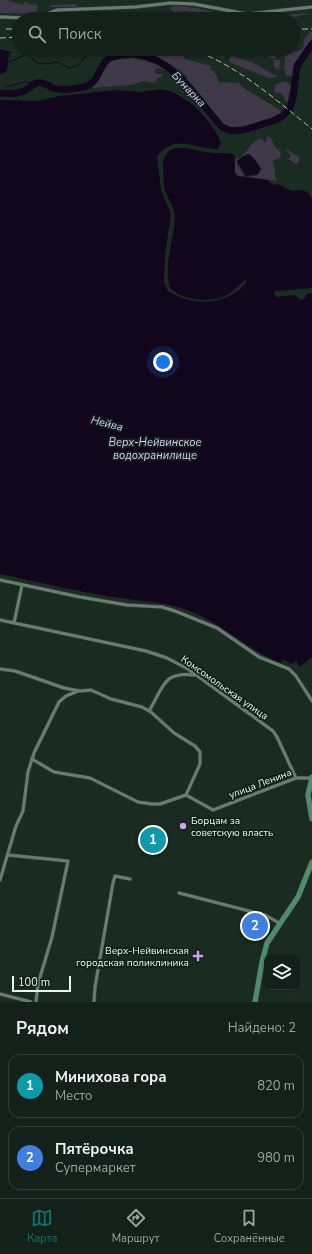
<!DOCTYPE html>
<html lang="ru">
<head>
<meta charset="utf-8">
<style>
	:root { --surface:#14201a; --page:#212d27; --text:#f1f3f6; --muted:#9da3a2; --line:#333e39; --accent:#0f766e }
	body { margin:0; font-family:"Nunito Sans",sans-serif; background:var(--page); color:var(--text) }
	.controls { position:absolute; right:12px; bottom:12px; display:grid; overflow:hidden; border-radius:8px; box-shadow:0 1px 3px #0004 }
	.controls button { width:36px; height:36px; display:grid; place-items:center; padding:0; border:0; border-bottom:1px solid var(--line); background:var(--surface); color:var(--text); font:20px sans-serif }
	.scale { position:absolute; left:12px; bottom:10px; width:59px; box-sizing:border-box; padding-left:4px; border:2px solid #eaf6ef; border-top:0; font-size:11px; line-height:14px; white-space:nowrap; color:#eaf6ef; -webkit-text-stroke:3px #102219; paint-order:stroke }
	.you { position:absolute; left:163px; top:362px; width:14px; height:14px; margin:-10px; border:3px solid #fff; border-radius:50%; background:#1a73e8; box-shadow:0 0 0 6px #1a73e833 }
	.badge { display:grid; place-items:center; width:26px; height:26px; border-radius:50%; background:var(--accent); color:#fff; font-size:13px; font-weight:700 }
	.pin { position:absolute; translate:-50% -50%; border:2px solid #fff; box-shadow:0 1px 4px #0006 }
	.list { margin:0; padding:0; list-style:none }
	h2 { display:flex; justify-content:space-between; align-items:center; height:52px; margin:0; padding:0 16px; font-size:17px }
	h2 small { font-size:13px; font-weight:400; color:var(--muted) }
	.list li { display:grid; grid-template-columns:26px 1fr auto; gap:12px; align-items:center; box-sizing:border-box; height:64px; margin:0 8px 8px; padding:0 8px; border:1px solid var(--line); border-radius:12px }
	.list b { display:block; font-size:15px; white-space:nowrap }
	.list p { margin:0; font-size:13px; white-space:nowrap; color:var(--muted) }
	.list em { font-size:13px; font-style:normal; color:var(--muted) }
	.icon { flex:none; width:22px; height:22px; fill:none; stroke:currentColor; stroke-width:2; stroke-linecap:round; stroke-linejoin:round }
	.map { position:relative; flex:none; width:312px; height:1002px; overflow:hidden }
	.search { position:absolute; background:var(--surface); box-shadow:0 1px 3px #0004; left:12px; right:12px; top:12px; height:44px; display:flex; align-items:center; gap:10px; box-sizing:border-box; padding:0 14px; border-radius:22px; color:var(--muted); font-size:15px }
	.sheet { height:196px; background:var(--surface) }
	nav { display:flex; justify-content:space-around; align-items:center; box-sizing:border-box; height:56px; border-top:1px solid var(--line); background:var(--surface); font-size:11px; color:var(--muted) }
	nav a { display:grid; justify-items:center; gap:2px }
	nav .on { color:var(--accent) }
	.map>svg:first-child { display:block }
</style>
</head>
<body>
<div class="map">
<svg width="312" height="1002" viewBox="0 0 312 1002">
	<rect width="100%" height="100%" fill="#1a2b22"/>
	<g fill="#3f3848">
		<path d="M0 0H7L23 5 26 1 29 4 36 5 38 8 37 11 33 14 0 13Z"/>
		<path d="M77 4 76 7H50L51 5Z"/>
		<path d="M176 6 196 8 240 18 312 13 284 19H191L189 11 174 12 169 8Z"/>
		<path d="M310 32H312V40L296 64 293 76 285 75 286 70H284L285 56 303 49 304 40Z"/>
		<path d="M154 49 181 51 185 59 211 66 210 70 214 71 219 82 239 83 242 87 280 110 282 114C275 119 264 121 256 124 210 139 212 102 187 80V76L168 63 155 57Z"/>
		<path d="M198 49H213L224 57 223 58Z"/>
		<path d="M273 49H276L275 60H280L279 70 274 67V58H268Z"/>
		<path d="M231 56 252 62 278 77 269 78 231 63 229 60Z"/>
		<path d="M133 58 159 65 169 71 156 68 155 73 165 75 159 77 155 83 143 81 132 85 90 88C97 81 104 64 111 61 119 58 126 60 133 58Z"/>
		<path d="M286 81 291 85 287 103 282 94 274 92 276 84Z"/>
		<path d="M267 136 271 138 275 147 281 153 280 158 272 161C277 169 273 176 277 181L248 177 258 175 261 168C258 163 255 159 250 154L242 156 254 142 261 138 266 143Z"/>
		<path d="M285 148 299 157V162L296 164 288 159 291 156Z"/>
		<path d="M237 158 239 160 236 162 244 176H239L235 172V159Z"/>
	</g>
	<g fill="#11061b">
		<path d="M0 49 11 52C7 57 9 66 6 72L0 74Z"/>
		<path d="M161 89C186 93 213 121 221 143L218 149H213C190 146 174 135 157 156L161 190 171 214 165 255 164 283 168 291C193 307 229 306 247 281L245 280C238 286 232 293 223 297 208 303 181 300 170 288 163 264 174 241 175 218 175 207 168 200 165 190 163 183 164 176 163 169 162 139 188 149 206 152 215 154 225 152 233 154L235 156V173L237 176 267 180 273 185 278 184 292 191 301 190 308 192 312 199V288L276 291 274 293 277 297 294 295 301 300 304 299 307 294 312 293V657L300 667 296 661 291 664 283 659 282 663C246 650 221 621 184 609 161 601 137 601 113 597 75 591 38 582 0 574V100L38 101 59 96 117 90 140 92Z"/>
		<path d="M248 154 254 159 261 169 258 174 246 176 237 161Z"/>
	</g>
	<g fill="none" stroke-linecap="round" stroke-linejoin="round">
		<g stroke="#11061b" stroke-width="1">
			<path d="M9 62 29 53 35 62 45 64 58 62 69 68C84 66 83 54 94 50L113 57"/>
			<path d="M6 87 25 82 35 83"/>
		</g>
		<path stroke="#11061b" stroke-width="7" d="M0 93C8 94 17 94 24 91 29 89 32 84 37 83 43 81 48 86 53 88 62 91 78 89 87 86 100 81 99 62 112 57 164 40 194 96 222 127L231 131 243 130 273 121 283 116 290 108 293 98 297 66 312 44"/>
		<g stroke="#37463d" stroke-width="4">
			<g id="minor">
				<path d="M0 17 29 18 42 16 57 10 135 7 171 3 194 4 247 14 312 7"/>
				<path d="M0 580 80 597 127 605 162 607 175 611 217 628 259 657 289 669 296 676 312 701"/>
				<path d="M0 620 146 651 167 658 188 669 273 731 277 737 296 778"/>
				<path d="M14 623 22 585"/>
				<path d="M0 669 15 671 64 688 80 691 91 690 111 699 142 707 151 712 174 733 195 746 200 752V764L186 795"/>
				<path d="M149 711C164 686 163 671 195 675"/>
				<path d="M32 759 54 772 90 778 138 802 152 804H160L186 795"/>
				<path d="M186 795 213 810 296 778H311"/>
				<path d="M8 855 68 861 52 937 38 984 36 1002"/>
				<path d="M0 880 16 826 23 811 28 772 34 753 59 702 66 696 78 691"/>
				<path d="M179 893 265 915 281 924"/>
				<path d="M0 994 31 1002"/>
				<path d="M94 1002 95 987 113 883 115 876 130 879"/>
			</g>
		</g>
		<g stroke="#37463d" stroke-width="6">
			<g id="primary">
				<path d="M312 777 308 795 312 819"/>
				<path d="M255 1002 262 962 267 943 298 897 312 862"/>
			</g>
		</g>
		<use href="#minor" stroke="#687c71" stroke-width="3"/>
		<use href="#primary" stroke="#508a6f" stroke-width="5"/>
		<g stroke="#aebbb4" stroke-width="1" stroke-dasharray="6 3" stroke-linecap="butt">
			<path d="M6 29H19"/>
			<path d="M293 29H312"/>
			<path d="M0 38 19 37"/>
			<path d="M191 49C237 65 275 99 312 129"/>
		</g>
	</g>
	<g fill="#c7a6ef" stroke="#102219" stroke-width="1.5">
		<circle cx="183" cy="826" r="4"/>
		<path d="M196 950h4v4h4v4h-4v4h-4v-4h-4v-4h4z"/>
	</g>
	<g text-anchor="middle" stroke-width="3.5" stroke-linejoin="round" paint-order="stroke">
		<g font-size="10" fill="#eaf6ef" stroke="#102219">
			<text transform="translate(225 687) rotate(35)" y="4">Комсомольская улица</text>
			<text transform="translate(260 783) rotate(-21)" y="4">улица Ленина</text>
		</g>
		<g font-size="10" fill="#eaf6ef" stroke="#102219" text-anchor="start">
			<text x="191" y="824">Борцам за<tspan x="191" dy="12">советскую власть</tspan></text>
			<text x="189" y="954" text-anchor="end">Верх-Нейвинская<tspan x="189" dy="12">городская поликлиника</tspan></text>
		</g>
		<g font-size="11" font-style="italic" fill="#ddc6fa" stroke="#102219">
			<text transform="translate(189 89) rotate(47)" y="4">Бунарка</text>
			<text transform="translate(107 423) rotate(14)" y="4">Нейва</text>
			<text x="155" y="446">Верх-Нейвинское<tspan x="155" dy="13">водохранилище</tspan></text>
		</g>
	</g>
</svg>
<div class="controls">
<button><svg class="icon" aria-label="layers" viewBox="0 0 24 24"><path d="M12 4l9 5-9 5-9-5zM3 14l9 5 9-5"/></svg></button>
</div>
<div class="scale">100 m</div>
<div class="you"></div>
<div class="pin badge" style="left:153px;top:840px;background:#0f9aa8">1</div>
<div class="pin badge" style="left:255px;top:926px;background:#3f7fe0">2</div>
<div class="search"><svg class="icon" aria-label="search" viewBox="0 0 24 24"><circle cx="10" cy="10" r="6"/><path d="M15 15l6 6"/></svg>Поиск</div>
</div>
<section class="sheet">
<h2>Рядом<small>Найдено: 2</small></h2>
<ul class="list">
<li><span class="badge" style="background:#0f9aa8">1</span><div><b>Минихова гора</b><p>Место</p></div><em>820 m</em></li>
<li><span class="badge" style="background:#3f7fe0">2</span><div><b>Пятёрочка</b><p>Супермаркет</p></div><em>980 m</em></li>
</ul>
</section>
<nav>
<a class="on"><svg class="icon" aria-label="map" viewBox="0 0 24 24"><path d="M3 6l6-2 6 2 6-2v14l-6 2-6-2-6 2zM9 4v14M15 6v14"/></svg>Карта</a>
<a><svg class="icon" aria-label="directions" viewBox="0 0 24 24"><path d="M12 3l9 9-9 9-9-9zM9 14v-3h6M13 9l2 2-2 2"/></svg>Маршрут</a>
<a><svg class="icon" aria-label="saved" viewBox="0 0 24 24"><path d="M7 4h10v16l-5-4-5 4z"/></svg>Сохранённые</a>
</nav>
</body>
</html>
